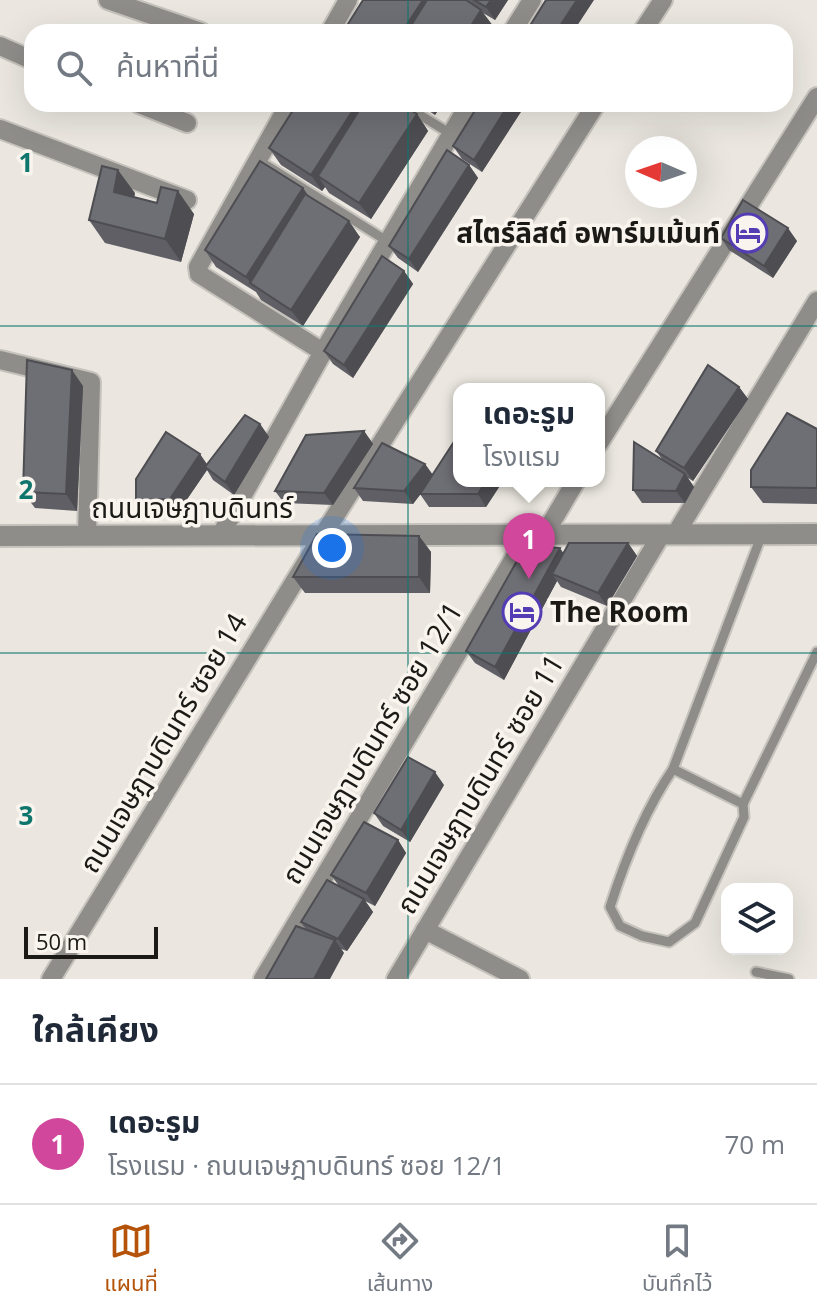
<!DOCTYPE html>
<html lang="th">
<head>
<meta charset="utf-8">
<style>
	:root { --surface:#fff; --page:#f6f6f7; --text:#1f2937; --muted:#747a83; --line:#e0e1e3; --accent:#b45309 }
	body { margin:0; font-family:"Open Sans","Noto Sans Thai",sans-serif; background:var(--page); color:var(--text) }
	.controls { position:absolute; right:24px; bottom:24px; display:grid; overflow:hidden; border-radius:16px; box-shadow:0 8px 32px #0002 }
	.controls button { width:72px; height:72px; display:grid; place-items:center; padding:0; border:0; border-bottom:2px solid var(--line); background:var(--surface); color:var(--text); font:40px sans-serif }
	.compass { position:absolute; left:625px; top:136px; width:72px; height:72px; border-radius:50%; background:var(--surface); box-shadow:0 8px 32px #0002; rotate:272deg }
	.scale { position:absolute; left:24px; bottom:20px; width:134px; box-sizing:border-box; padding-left:8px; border:4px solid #1b1a17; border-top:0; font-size:22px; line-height:28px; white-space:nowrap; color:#1b1a17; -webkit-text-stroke:6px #f9f4ed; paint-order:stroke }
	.you { position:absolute; left:332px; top:548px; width:28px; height:28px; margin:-20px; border:6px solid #fff; border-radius:50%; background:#1a73e8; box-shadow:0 0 0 12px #1a73e833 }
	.badge { display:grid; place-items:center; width:52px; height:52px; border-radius:50%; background:var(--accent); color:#fff; font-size:26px; font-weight:700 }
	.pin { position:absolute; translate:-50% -66px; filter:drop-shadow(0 2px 4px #0008) }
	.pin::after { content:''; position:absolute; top:42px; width:28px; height:24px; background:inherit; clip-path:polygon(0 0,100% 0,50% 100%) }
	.popup { position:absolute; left:453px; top:383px; width:152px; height:104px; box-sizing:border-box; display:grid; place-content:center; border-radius:16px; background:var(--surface); filter:drop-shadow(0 2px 6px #0005); font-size:26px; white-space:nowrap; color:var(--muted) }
	.popup b { font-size:30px; color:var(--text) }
	.popup::after { content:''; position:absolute; left:50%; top:100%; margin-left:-16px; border:16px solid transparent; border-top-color:var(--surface) }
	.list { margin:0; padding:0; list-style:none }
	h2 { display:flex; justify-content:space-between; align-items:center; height:104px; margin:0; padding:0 32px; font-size:34px }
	h2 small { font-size:26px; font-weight:400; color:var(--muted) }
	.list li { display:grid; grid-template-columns:52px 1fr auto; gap:24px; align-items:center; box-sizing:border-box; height:120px; padding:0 32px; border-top:2px solid var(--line) }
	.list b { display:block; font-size:30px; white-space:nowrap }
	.list p { margin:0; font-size:26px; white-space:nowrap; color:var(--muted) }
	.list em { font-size:26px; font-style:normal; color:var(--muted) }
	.icon { flex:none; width:44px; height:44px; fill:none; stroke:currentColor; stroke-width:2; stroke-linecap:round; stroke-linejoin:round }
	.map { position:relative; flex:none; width:817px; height:979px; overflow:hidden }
	.search { position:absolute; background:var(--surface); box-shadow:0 8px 32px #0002; left:24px; right:24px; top:24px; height:88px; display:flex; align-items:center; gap:20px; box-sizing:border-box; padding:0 28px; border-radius:24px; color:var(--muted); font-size:30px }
	.sheet { height:224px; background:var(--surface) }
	nav { display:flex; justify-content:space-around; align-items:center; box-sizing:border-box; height:112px; border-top:2px solid var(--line); background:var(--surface); font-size:22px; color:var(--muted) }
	nav a { display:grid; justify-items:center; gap:4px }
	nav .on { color:var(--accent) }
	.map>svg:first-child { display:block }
</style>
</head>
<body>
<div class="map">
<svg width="817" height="979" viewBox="0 0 817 979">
	<rect width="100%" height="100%" fill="#ebe7e0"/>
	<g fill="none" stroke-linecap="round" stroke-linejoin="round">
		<g stroke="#c6c2bc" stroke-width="13">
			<g id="service">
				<path d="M402 104 451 134"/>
				<path d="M258 160 387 241"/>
				<path d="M762 534 673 769C645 810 625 860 610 907L620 926 642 936 669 942 695 923 744 817 743 804 817 652"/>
				<path d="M673 769 743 804"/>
				<path d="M756 972 789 979"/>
			</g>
		</g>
		<g stroke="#c6c2bc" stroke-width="22">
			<g id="minor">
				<path d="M108 0 201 32"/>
				<path d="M330 32 348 0"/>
				<path d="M512 32 532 0"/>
				<path d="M642 32 663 0"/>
				<path d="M0 46 32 60"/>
				<path d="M139 104 187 123"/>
				<path d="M289 104 198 267 199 274 323 352"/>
				<path d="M0 129 187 200"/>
				<path d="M0 360 91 382 87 536"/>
				<path d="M599 443 817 97"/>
				<path d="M544 535 576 481"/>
				<path d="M675 535 817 301"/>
				<path d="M220 536 323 352 469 104"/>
				<path d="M425 930 520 979"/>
				<path d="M51 979 323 535 596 104"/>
				<path d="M263 979 528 535"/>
				<path d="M396 979 661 535"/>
			</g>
		</g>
		<g stroke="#c6c2bc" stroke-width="24">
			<path id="tertiary" d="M0 536 817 534"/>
		</g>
		<use href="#service" stroke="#8f8d8a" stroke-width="9"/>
		<use href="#minor" stroke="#8f8d8a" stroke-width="18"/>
		<use href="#tertiary" stroke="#8f8d8a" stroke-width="20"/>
	</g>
	<g fill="#5f5f65">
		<path d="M363 0H508L495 20 483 13 493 26Z"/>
		<path d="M418 104H442L435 115Z"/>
		<path d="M479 104H526L482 172 462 159 453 146Z"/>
		<path d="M417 114 428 131 371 219 329 193 325 187 322 191 281 165 269 148Z"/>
		<path d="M469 165 478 178 418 272 398 258 389 246Z"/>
		<path d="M135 193 134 197 194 214 181 262 105 243 89 220Z"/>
		<path d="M310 197 360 237 303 326 261 300 256 292 216 267 205 250Z"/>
		<path d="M721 238 797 241 773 278 729 250Z"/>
		<path d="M404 271 413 284 353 378 333 364 324 351Z"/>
		<path d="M83 386 77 511 35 508 23 492Z"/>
		<path d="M739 387 748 399 693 481 688 478 694 487 685 503H642L633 490 662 459 656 451Z"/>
		<path d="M260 424 269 437 234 495 213 480 207 470 179 511 145 512 136 500 207 464Z"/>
		<path d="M817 429V504L763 503 751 487Z"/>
		<path d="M364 431 373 444 333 505 284 503 275 491Z"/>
		<path d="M425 464 433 475 459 481H503L486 507H429L420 494 413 504 363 501 354 488Z"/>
		<path d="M419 536 431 552 430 593H305L293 577Z"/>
		<path d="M628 543 637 556 607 606 561 587 557 581 504 680 475 663 466 651 564 554Z"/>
		<path d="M444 785 410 842 383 826 374 813Z"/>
		<path d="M398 840 406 853 375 906 365 901 373 912 347 951 341 949 344 953 306 930 301 922 339 886 331 875Z"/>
	</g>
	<g fill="#4d4d52">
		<path d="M423 0H445L424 32H402Z"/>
		<path d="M491 0H508L495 20 486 7Z"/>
		<path d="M577 0H594L573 32H556Z"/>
		<path d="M481 10 493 26 489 32H467Z"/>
		<path d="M357 104H379L318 176 325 187 322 191 311 175Z"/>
		<path d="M428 104H442L435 115Z"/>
		<path d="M509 104H526L482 172 474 160Z"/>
		<path d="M417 114 428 131 371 219 359 203Z"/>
		<path d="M469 165 478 178 418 272 409 259Z"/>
		<path d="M118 170 135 193 131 215 114 192Z"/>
		<path d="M303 188 315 205 252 285 246 277Z"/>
		<path d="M178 191 194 214 181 262 165 239Z"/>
		<path d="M349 221 360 237 303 326 291 310Z"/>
		<path d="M788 228 797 241 773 278 764 266Z"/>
		<path d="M404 271 413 284 353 378 344 365Z"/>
		<path d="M72 370 83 386 77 511 66 494Z"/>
		<path d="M739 387 748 399 693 481 684 468Z"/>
		<path d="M260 424 269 437 234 495 225 482Z"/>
		<path d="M364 431 373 444 333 505 324 493Z"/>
		<path d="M200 454 209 467H205L207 470 179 511 170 499Z"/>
		<path d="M425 464 434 477 413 504 404 491Z"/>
		<path d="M685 474 694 487 685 503 676 491Z"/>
		<path d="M486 481H503L486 507 478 494Z"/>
		<path d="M419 536 431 552 430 593 419 577Z"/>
		<path d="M628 543 637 556 607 606 598 593Z"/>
		<path d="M560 548 568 560 552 574 557 581 504 680 495 667Z"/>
		<path d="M435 772 444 785 410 842 401 830Z"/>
		<path d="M398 840 406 853 375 906 366 893Z"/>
		<path d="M364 899 373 912 347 951 338 939Z"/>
		<path d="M335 940 344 953 330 979H314Z"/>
	</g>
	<g fill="#6e6e75" stroke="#4d4d52" stroke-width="2">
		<path d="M363 0H423L402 32H343Z"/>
		<path d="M427 0H466L481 10 467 32H407Z"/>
		<path d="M474 0H491L486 7Z"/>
		<path d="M546 0H577L556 32H526Z"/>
		<path d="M297 104H357L311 175 269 148Z"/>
		<path d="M363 104H400L417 114 359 203 318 176Z"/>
		<path d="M479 104H509L474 160 453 146Z"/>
		<path d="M447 150 469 165 409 259 389 246Z"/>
		<path d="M260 161 303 188 246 277 205 250Z"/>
		<path d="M102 166 118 170 114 192 157 203 161 187 178 191 165 239 89 220Z"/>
		<path d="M305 194 349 221 291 310 250 283Z"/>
		<path d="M743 200 788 228 764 266 721 238Z"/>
		<path d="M382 256 404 271 344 365 324 351Z"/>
		<path d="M27 360 72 370 66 494 23 492Z"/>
		<path d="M708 365 739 387 684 468 656 451Z"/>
		<path d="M787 413 817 429V488L751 487V470Z"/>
		<path d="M245 415 260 424 225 482 205 467Z"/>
		<path d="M364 431 324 493 275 491 306 435Z"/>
		<path d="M166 432 200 454 170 499 136 500V479Z"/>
		<path d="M459 434V481H486L478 494H420Z"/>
		<path d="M634 442 685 474 676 491 633 490Z"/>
		<path d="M382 443 425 464 404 491 354 488Z"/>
		<path d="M317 534 419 536V577H293Z"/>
		<path d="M569 543H628L598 593 552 574Z"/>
		<path d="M526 545 560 548 495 667 466 651Z"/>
		<path d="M408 757 435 772 401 830 374 813Z"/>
		<path d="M364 822 398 840 366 893 331 875Z"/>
		<path d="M327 880 364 899 338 939 301 922Z"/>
		<path d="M296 926 335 940 314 979H266Z"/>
	</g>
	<path fill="none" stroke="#0f766e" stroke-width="2" stroke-opacity="0.55" d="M408 0V32M408 104V979M0 326H817M0 653H817"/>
	<defs>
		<g id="hotel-ring" transform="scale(2)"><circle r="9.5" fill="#f9f4ed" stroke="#543cb4" stroke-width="1.5"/><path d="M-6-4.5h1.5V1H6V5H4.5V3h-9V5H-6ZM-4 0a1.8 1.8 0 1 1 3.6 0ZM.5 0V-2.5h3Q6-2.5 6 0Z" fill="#543cb4"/></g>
	</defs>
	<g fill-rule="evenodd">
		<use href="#hotel-ring" x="748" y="233"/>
		<use href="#hotel-ring" x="522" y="612"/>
	</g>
	<g text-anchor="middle" stroke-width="7" stroke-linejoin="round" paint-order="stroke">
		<g font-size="28" font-weight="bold" fill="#1b1a17" stroke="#f9f4ed" text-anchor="end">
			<text x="720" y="243">สไตร์ลิสต์ อพาร์มเม้นท์</text>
			<text x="550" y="622" text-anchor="start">The Room</text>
		</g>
		<g font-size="28" fill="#1b1a17" stroke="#f9f4ed">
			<text x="192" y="518">ถนนเจษฎาบดินทร์</text>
			<text transform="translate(163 743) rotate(-59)" y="10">ถนนเจษฎาบดินทร์ ซอย 14</text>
			<text transform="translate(372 743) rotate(-59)" y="10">ถนนเจษฎาบดินทร์ ซอย 12/1</text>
			<text transform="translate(480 784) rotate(-59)" y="10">ถนนเจษฎาบดินทร์ ซอย 11</text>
		</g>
	</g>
	<g font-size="26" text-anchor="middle" font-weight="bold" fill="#0f766e" stroke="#f9f4ed" stroke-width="7" stroke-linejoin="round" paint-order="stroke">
		<text x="26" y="172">1</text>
		<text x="26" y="499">2</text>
		<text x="26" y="825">3</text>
	</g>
</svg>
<div class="controls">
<button><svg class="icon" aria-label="layers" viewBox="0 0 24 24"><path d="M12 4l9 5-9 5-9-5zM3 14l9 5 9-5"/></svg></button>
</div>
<svg class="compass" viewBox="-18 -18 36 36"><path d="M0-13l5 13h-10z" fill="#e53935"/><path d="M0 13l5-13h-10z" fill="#747a83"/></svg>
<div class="scale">50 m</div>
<div class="you"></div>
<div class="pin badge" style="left:529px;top:579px;background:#d1479c">1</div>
<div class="popup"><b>เดอะรูม</b>โรงแรม</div>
<div class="search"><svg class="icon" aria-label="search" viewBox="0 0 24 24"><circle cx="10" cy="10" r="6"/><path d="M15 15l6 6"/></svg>ค้นหาที่นี่</div>
</div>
<section class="sheet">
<h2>ใกล้เคียง<small></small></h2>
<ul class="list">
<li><span class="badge" style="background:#d1479c">1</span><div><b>เดอะรูม</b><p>โรงแรม · ถนนเจษฎาบดินทร์ ซอย 12/1</p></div><em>70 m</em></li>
</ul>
</section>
<nav>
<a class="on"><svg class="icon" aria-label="map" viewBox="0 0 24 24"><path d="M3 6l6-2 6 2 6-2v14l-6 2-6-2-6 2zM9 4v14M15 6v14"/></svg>แผนที่</a>
<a><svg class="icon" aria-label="directions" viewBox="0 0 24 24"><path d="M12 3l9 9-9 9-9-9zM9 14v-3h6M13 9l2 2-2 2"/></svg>เส้นทาง</a>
<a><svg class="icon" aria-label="saved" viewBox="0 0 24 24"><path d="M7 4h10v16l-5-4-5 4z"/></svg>บันทึกไว้</a>
</nav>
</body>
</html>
